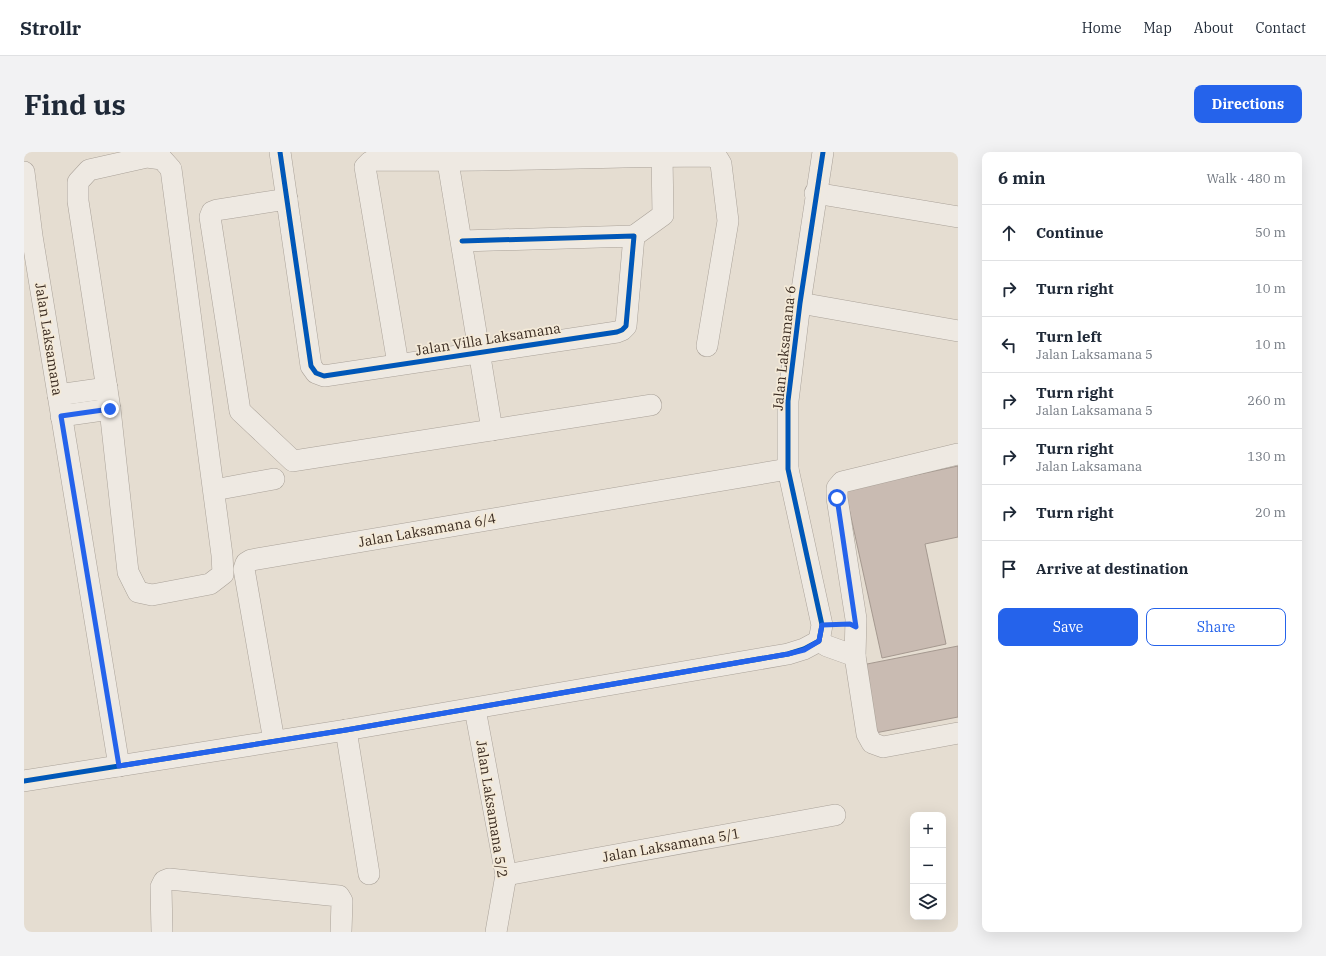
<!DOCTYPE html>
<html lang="en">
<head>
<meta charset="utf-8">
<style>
	:root { --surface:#fff; --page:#f2f2f3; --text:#1f2937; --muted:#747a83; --line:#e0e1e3; --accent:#2563eb }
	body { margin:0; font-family:"IBM Plex Serif",serif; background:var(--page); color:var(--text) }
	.controls { position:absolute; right:12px; bottom:12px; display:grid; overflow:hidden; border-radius:8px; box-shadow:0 4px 16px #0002 }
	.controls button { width:36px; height:36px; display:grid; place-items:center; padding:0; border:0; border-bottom:1px solid var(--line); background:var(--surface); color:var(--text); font:20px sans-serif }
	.stop { position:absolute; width:12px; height:12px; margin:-9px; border:3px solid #2563eb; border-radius:50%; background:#fff }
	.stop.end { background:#2563eb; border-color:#fff; box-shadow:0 1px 4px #0008 }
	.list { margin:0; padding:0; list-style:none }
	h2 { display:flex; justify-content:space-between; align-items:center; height:52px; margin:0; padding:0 16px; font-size:17px }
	h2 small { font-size:13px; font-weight:400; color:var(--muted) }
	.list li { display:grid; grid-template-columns:26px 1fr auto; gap:12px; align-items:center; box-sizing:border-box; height:56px; padding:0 16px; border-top:1px solid var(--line) }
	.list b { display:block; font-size:15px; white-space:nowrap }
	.list p { margin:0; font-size:13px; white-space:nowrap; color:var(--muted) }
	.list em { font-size:13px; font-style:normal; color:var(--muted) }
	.actions { display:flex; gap:8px; padding:12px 16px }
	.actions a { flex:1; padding:9px 0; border:1px solid var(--accent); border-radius:8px; text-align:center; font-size:14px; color:var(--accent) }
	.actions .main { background:var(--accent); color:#fff }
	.icon { flex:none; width:22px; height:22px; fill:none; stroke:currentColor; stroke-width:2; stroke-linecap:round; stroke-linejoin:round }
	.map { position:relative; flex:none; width:934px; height:780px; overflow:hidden; border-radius:8px }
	header { display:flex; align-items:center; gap:24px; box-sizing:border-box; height:56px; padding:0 20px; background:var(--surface); border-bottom:1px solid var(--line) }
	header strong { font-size:19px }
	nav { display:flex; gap:22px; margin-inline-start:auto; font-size:14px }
	.intro { display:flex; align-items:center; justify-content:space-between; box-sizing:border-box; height:96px; padding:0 24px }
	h1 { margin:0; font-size:28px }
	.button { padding:10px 18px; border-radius:8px; background:var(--accent); color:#fff; font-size:14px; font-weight:700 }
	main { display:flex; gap:24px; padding:0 24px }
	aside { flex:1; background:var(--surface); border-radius:8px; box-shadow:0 4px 16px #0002 }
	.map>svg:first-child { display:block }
</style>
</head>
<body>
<header>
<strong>Strollr</strong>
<nav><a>Home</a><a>Map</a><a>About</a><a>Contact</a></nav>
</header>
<div class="intro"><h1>Find us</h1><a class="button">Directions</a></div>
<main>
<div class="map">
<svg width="934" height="780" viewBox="0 0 934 780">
	<rect width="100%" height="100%" fill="#e5ddd1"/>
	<g fill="#c9bbb2" stroke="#a59990">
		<path d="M934 314V385L901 392 922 492 858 506 821 338Z"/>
		<path d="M934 494V565L851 581 838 513Z"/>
	</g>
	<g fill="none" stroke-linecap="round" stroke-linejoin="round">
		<g stroke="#aaa299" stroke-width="22">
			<g id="minor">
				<path d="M256 0 287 214 292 221 300 224 593 180 598 178 602 174 610 84 438 89"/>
				<path d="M123 5 138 7 147 17 198 403 199 422 186 432 128 443 114 440 104 420 86 257 54 49V30L65 18Z"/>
				<path d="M424 10 468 278"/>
				<path d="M0 20 8 84 95 614"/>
				<path d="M791 41 934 65"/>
				<path d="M263 47 193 58 188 60 186 65 216 259 269 309 627 253"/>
				<path d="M610 84 639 63 638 4"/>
				<path d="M776 151 934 179"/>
				<path d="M374 212 341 15 346 10 351 8C464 10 576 4 688 4L694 7 697 12 704 69 683 194"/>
				<path d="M34 243 83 236"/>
				<path d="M37 264 86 257"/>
				<path d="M190 338 250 327"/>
				<path d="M795 489 798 473 764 317V249L776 151 799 0"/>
				<path d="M795 489 803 494 831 504 843 582 848 591 859 595 934 581"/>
				<path d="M831 504 832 467 813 346V336L818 330 934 302"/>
				<path d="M451 557 482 723 472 780"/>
				<path d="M322 578 345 722"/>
				<path d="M250 589 220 417 222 411 227 408 764 317"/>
				<path d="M0 629 322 578 764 502 780 497 795 489"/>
				<path d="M482 723 811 663"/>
				<path d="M138 780 137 735 140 729 145 727 315 744 318 749 317 780"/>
			</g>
		</g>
		<use href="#minor" stroke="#eee9e2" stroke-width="21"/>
		<g stroke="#f4ead8" stroke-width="8">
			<g id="cycleway">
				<path d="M256 0 287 214 292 221 300 224 593 180 598 178 602 174 610 84 438 89"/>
				<path d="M0 629 322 578 764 502 780 497 795 489 798 473 764 317V249L776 151 799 0"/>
			</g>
		</g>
		<use href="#cycleway" stroke="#0057b8" stroke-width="5"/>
	</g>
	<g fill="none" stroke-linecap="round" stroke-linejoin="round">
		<path stroke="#2563eb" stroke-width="5" d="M86 257 37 264 95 614 322 578 764 502 780 498 795 489 798 473 826 472 832 475 813 346"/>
	</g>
	<g text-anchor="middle" stroke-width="3.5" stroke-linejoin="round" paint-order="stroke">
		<g font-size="14" fill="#3a2b21" stroke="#f4ead8">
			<text transform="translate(25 187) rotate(81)" y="5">Jalan Laksamana</text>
			<text transform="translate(464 187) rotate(-9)" y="5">Jalan Villa Laksamana</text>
			<text transform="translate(760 196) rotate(-84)" y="5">Jalan Laksamana 6</text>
			<text transform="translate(403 378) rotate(-10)" y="5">Jalan Laksamana 6/4</text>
			<text transform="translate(468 657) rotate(81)" y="5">Jalan Laksamana 5/2</text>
			<text transform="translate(647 693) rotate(-10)" y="5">Jalan Laksamana 5/1</text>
		</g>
	</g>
</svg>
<div class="controls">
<button>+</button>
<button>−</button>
<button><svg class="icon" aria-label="layers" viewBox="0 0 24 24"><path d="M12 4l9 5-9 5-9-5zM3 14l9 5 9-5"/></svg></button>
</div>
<div class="stop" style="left:813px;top:346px"></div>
<div class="stop end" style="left:86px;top:257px"></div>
</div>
<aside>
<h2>6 min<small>Walk · 480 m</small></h2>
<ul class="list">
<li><svg class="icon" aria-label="ahead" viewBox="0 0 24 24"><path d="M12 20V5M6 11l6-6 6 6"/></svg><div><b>Continue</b></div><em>50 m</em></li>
<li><svg class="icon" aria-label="right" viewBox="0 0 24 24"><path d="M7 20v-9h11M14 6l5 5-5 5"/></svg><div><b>Turn right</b></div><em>10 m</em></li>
<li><svg class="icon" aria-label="left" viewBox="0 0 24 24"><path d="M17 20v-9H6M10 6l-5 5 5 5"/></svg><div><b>Turn left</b><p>Jalan Laksamana 5</p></div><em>10 m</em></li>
<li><svg class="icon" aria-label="right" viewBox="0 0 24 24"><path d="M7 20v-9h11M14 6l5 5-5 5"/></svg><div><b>Turn right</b><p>Jalan Laksamana 5</p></div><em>260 m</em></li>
<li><svg class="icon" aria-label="right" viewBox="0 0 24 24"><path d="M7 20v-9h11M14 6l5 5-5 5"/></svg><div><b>Turn right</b><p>Jalan Laksamana</p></div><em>130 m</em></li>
<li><svg class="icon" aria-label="right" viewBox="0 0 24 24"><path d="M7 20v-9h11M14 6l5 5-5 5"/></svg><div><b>Turn right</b></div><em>20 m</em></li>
<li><svg class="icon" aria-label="arrive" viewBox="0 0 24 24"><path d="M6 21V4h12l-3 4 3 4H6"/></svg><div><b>Arrive at destination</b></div></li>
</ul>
<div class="actions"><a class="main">Save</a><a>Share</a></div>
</aside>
</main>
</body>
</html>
